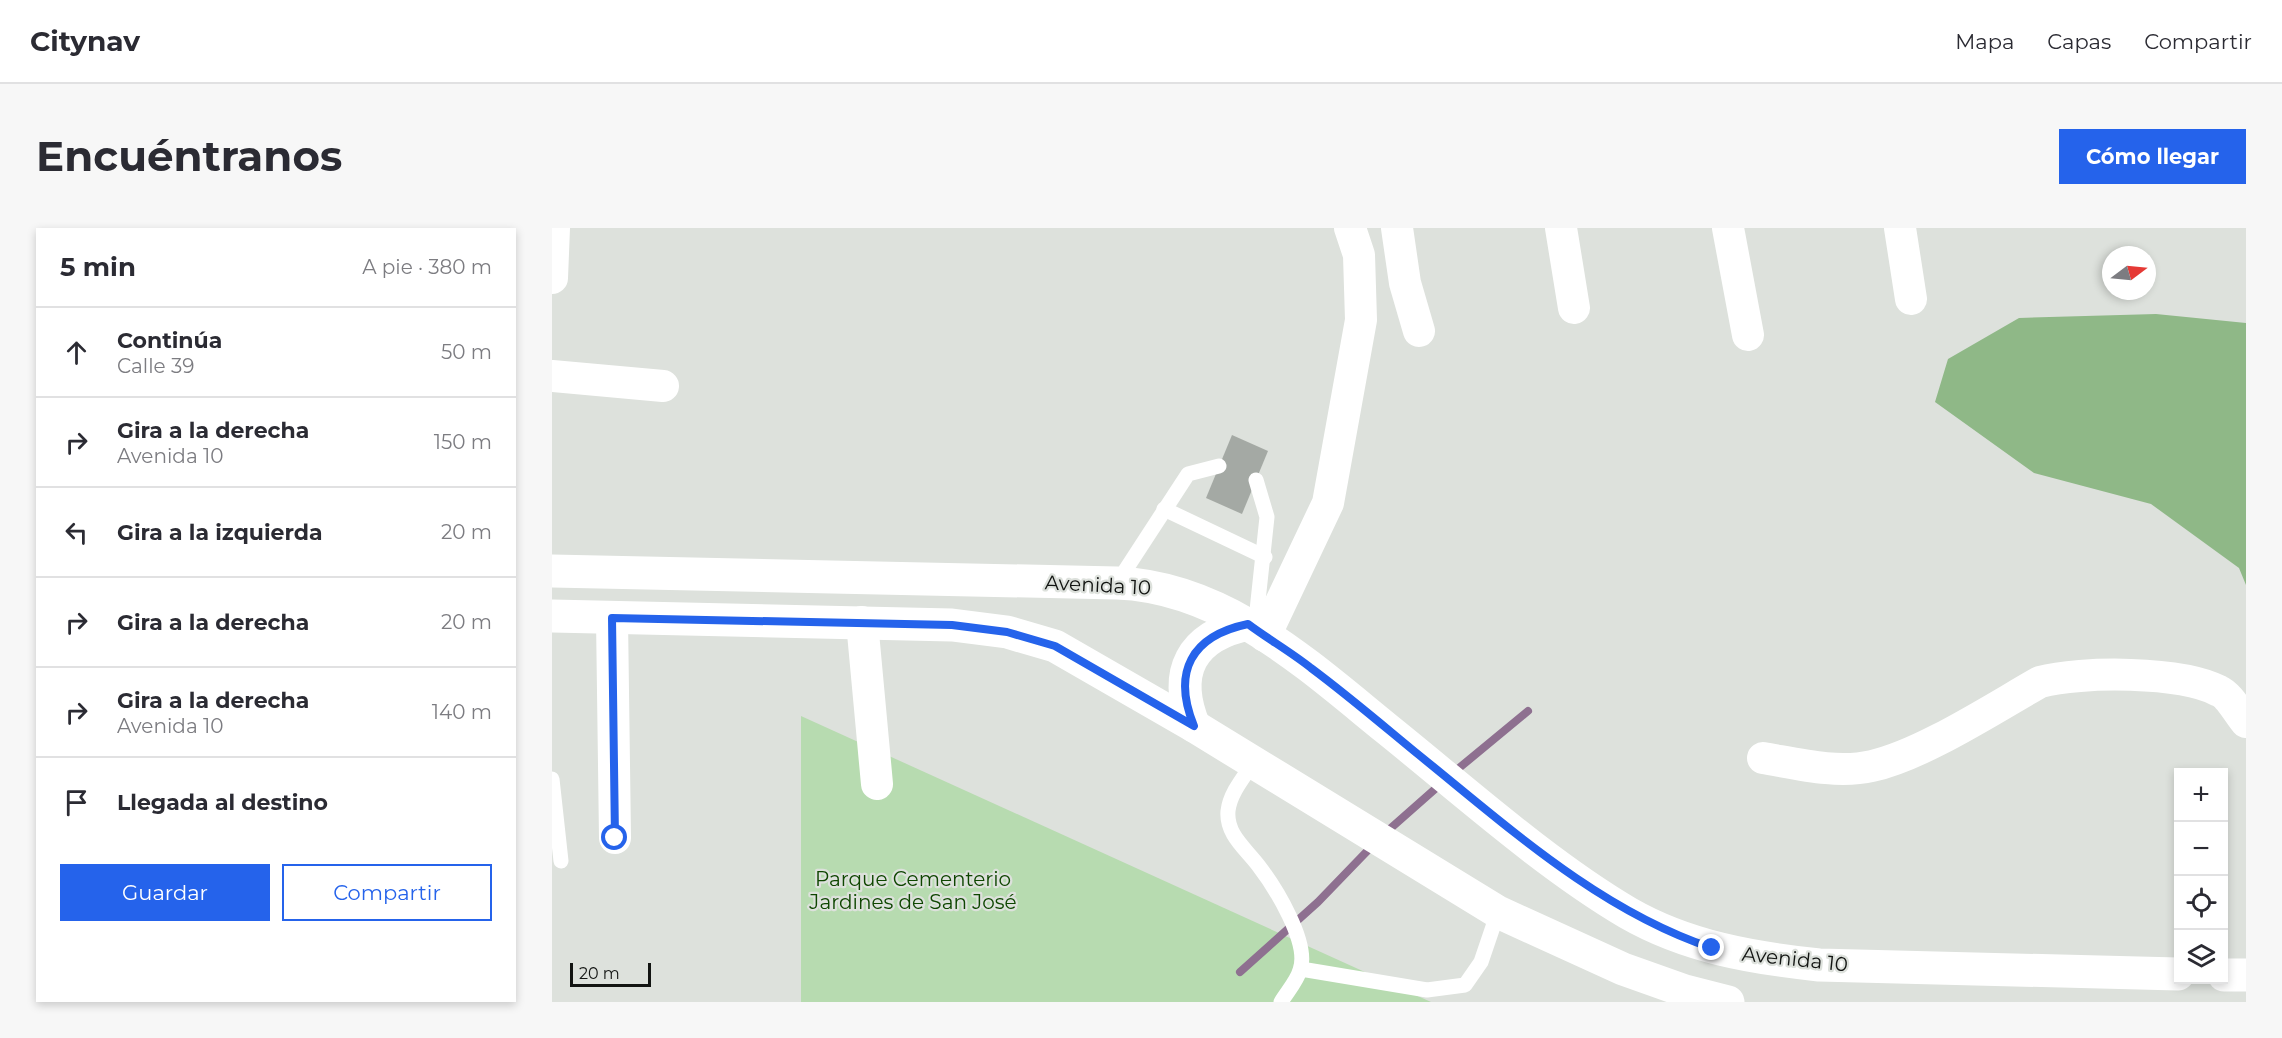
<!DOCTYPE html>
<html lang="es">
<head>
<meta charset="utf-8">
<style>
	:root { --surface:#fff; --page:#f7f7f7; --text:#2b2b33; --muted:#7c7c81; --line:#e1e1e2; --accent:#2563eb }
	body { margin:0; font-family:Montserrat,sans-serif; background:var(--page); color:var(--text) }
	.controls { position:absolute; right:18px; bottom:18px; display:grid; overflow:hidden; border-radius:0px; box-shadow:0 3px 9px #0003 }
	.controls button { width:54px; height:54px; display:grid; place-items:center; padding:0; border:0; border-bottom:2px solid var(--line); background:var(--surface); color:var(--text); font:30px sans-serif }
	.compass { position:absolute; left:1550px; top:18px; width:54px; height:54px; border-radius:50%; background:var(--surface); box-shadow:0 3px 9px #0003; rotate:74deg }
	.scale { position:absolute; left:18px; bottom:15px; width:81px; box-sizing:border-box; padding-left:6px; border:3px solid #121412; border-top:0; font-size:16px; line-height:21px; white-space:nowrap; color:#121412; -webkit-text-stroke:4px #dde1dc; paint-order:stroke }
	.stop { position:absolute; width:18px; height:18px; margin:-14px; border:4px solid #2563eb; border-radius:50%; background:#fff }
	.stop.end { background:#2563eb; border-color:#fff; box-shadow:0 2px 6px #0008 }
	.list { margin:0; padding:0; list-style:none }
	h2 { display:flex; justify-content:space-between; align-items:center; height:78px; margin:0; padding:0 24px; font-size:26px }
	h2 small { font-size:20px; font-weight:400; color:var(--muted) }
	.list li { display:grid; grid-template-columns:39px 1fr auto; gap:18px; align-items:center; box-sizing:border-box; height:90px; padding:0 24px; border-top:2px solid var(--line) }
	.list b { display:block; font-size:22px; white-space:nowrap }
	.list p { margin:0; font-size:20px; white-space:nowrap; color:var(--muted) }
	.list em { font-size:20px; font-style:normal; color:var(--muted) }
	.actions { display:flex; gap:12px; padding:18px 24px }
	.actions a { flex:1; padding:14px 0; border:2px solid var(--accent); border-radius:0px; text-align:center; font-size:21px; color:var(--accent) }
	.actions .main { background:var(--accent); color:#fff }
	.icon { flex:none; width:33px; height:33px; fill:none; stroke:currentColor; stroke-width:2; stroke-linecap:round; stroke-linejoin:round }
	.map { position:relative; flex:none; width:1694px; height:774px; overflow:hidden; border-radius:0px }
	header { display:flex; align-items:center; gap:36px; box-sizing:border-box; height:84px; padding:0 30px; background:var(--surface); border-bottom:2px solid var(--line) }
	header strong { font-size:28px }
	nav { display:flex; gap:33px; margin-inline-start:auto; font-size:21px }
	.intro { display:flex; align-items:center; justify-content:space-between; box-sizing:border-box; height:144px; padding:0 36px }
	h1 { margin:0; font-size:42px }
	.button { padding:15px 27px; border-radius:0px; background:var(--accent); color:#fff; font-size:21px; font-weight:700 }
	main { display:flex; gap:36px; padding:0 36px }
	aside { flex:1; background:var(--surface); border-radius:0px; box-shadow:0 3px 9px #0003 }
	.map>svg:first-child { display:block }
</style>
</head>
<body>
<header>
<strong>Citynav</strong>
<nav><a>Mapa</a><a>Capas</a><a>Compartir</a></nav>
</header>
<div class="intro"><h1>Encuéntranos</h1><a class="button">Cómo llegar</a></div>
<main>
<aside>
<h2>5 min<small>A pie · 380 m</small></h2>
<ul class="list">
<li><svg class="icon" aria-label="ahead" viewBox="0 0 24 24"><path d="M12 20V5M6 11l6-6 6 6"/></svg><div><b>Continúa</b><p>Calle 39</p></div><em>50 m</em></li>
<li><svg class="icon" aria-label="right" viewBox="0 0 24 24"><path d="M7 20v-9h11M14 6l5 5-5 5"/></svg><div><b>Gira a la derecha</b><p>Avenida 10</p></div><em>150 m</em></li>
<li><svg class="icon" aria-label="left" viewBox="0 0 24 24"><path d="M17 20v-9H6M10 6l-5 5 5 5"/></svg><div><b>Gira a la izquierda</b></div><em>20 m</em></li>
<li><svg class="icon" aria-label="right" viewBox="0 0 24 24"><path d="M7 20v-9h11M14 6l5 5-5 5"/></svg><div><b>Gira a la derecha</b></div><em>20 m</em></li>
<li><svg class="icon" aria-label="right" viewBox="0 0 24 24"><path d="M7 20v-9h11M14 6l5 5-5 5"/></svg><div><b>Gira a la derecha</b><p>Avenida 10</p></div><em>140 m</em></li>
<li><svg class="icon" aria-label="arrive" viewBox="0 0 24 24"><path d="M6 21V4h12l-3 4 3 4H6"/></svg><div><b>Llegada al destino</b></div></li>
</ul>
<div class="actions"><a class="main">Guardar</a><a>Compartir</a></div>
</aside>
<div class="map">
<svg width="1694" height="774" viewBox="0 0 1694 774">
	<rect width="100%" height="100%" fill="#dde1dc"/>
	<path fill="#b7dbb0" d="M249 488 879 774H249Z"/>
	<path fill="#8fb887" d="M1604 86 1694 95V357L1687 340 1599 276 1482 245 1383 174 1396 131 1467 90Z"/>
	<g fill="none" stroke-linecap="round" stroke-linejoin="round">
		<g stroke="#8e7090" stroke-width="8">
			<path d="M901 545 976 483"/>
			<path d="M831 607 891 554"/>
			<path d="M688 744 766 674 822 616"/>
		</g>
	</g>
	<path fill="#a4a9a4" d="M680 207 716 223 690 286 654 270Z"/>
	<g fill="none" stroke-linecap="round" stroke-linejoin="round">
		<g stroke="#fff" stroke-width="15">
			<path d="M612 281 713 329"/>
			<path d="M565 355 636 246 667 238"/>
			<path d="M703 401 715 289 704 252"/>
			<path d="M702 534C692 549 678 565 676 583 674 606 693 620 706 637 723 659 758 715 748 742 745 753 735 764 729 774"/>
			<path d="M0 551 9 633"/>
			<path d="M749 741 875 762 913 757 929 734 946 684"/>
		</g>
		<g stroke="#fff" stroke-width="32">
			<path d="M845 0 853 55 867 103"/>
			<path d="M1009 0 1022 80"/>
			<path d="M1176 0 1196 107"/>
			<path d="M1348 0 1359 71"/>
			<path d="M0 50 2 0"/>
			<path d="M0 148 111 158"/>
			<path d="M60 390 63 610"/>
			<path d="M310 394 325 556"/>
			<path d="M713 408 776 275 809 92 807 27 798 0"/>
			<path d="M1211 530C1246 536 1285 546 1320 538 1370 527 1442 480 1488 454 1529 443 1629 443 1667 463 1677 467 1687 486 1694 494"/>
		</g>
		<g stroke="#fff" stroke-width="33">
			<path d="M0 343 565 355C672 359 756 437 835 501 911 562 993 636 1076 685 1135 719 1201 730 1267 737L1626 746"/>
			<path d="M0 388 400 397 455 404 503 418 642 498 946 684 1071 741 1133 763 1176 774"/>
			<path d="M642 498C620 444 639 408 696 396"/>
			<path d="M1672 747H1694"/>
		</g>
	</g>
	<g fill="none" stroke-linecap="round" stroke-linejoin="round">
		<path stroke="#2563eb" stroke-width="8" d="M63 610 60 390 400 397 455 404 503 418 642 498C620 444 639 408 696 396 716 411 739 424 759 440 794 466 828 495 862 523 954 597 1046 682 1160 720"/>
	</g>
	<g text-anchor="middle" stroke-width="4.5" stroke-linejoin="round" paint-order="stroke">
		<g font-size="20" fill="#121412" stroke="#dde1dc">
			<text transform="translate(546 357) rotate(3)" y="7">Avenida 10</text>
			<text transform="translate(1243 731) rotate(6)" y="7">Avenida 10</text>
		</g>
		<g font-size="20" fill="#0e4600" stroke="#dde1dc">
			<text x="361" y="658">Parque Cementerio<tspan x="361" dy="23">Jardines de San José</tspan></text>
		</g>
	</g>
</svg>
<div class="controls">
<button>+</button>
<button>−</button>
<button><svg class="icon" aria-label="locate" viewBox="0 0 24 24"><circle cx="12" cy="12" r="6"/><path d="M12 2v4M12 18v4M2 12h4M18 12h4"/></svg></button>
<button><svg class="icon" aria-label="layers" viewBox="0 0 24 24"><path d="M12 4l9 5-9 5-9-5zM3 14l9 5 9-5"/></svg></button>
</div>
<svg class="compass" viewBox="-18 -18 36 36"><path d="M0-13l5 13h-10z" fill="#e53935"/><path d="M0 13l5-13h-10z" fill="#7c7c81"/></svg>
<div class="scale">20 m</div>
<div class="stop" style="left:63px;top:610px"></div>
<div class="stop end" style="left:1160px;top:720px"></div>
</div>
</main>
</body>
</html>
